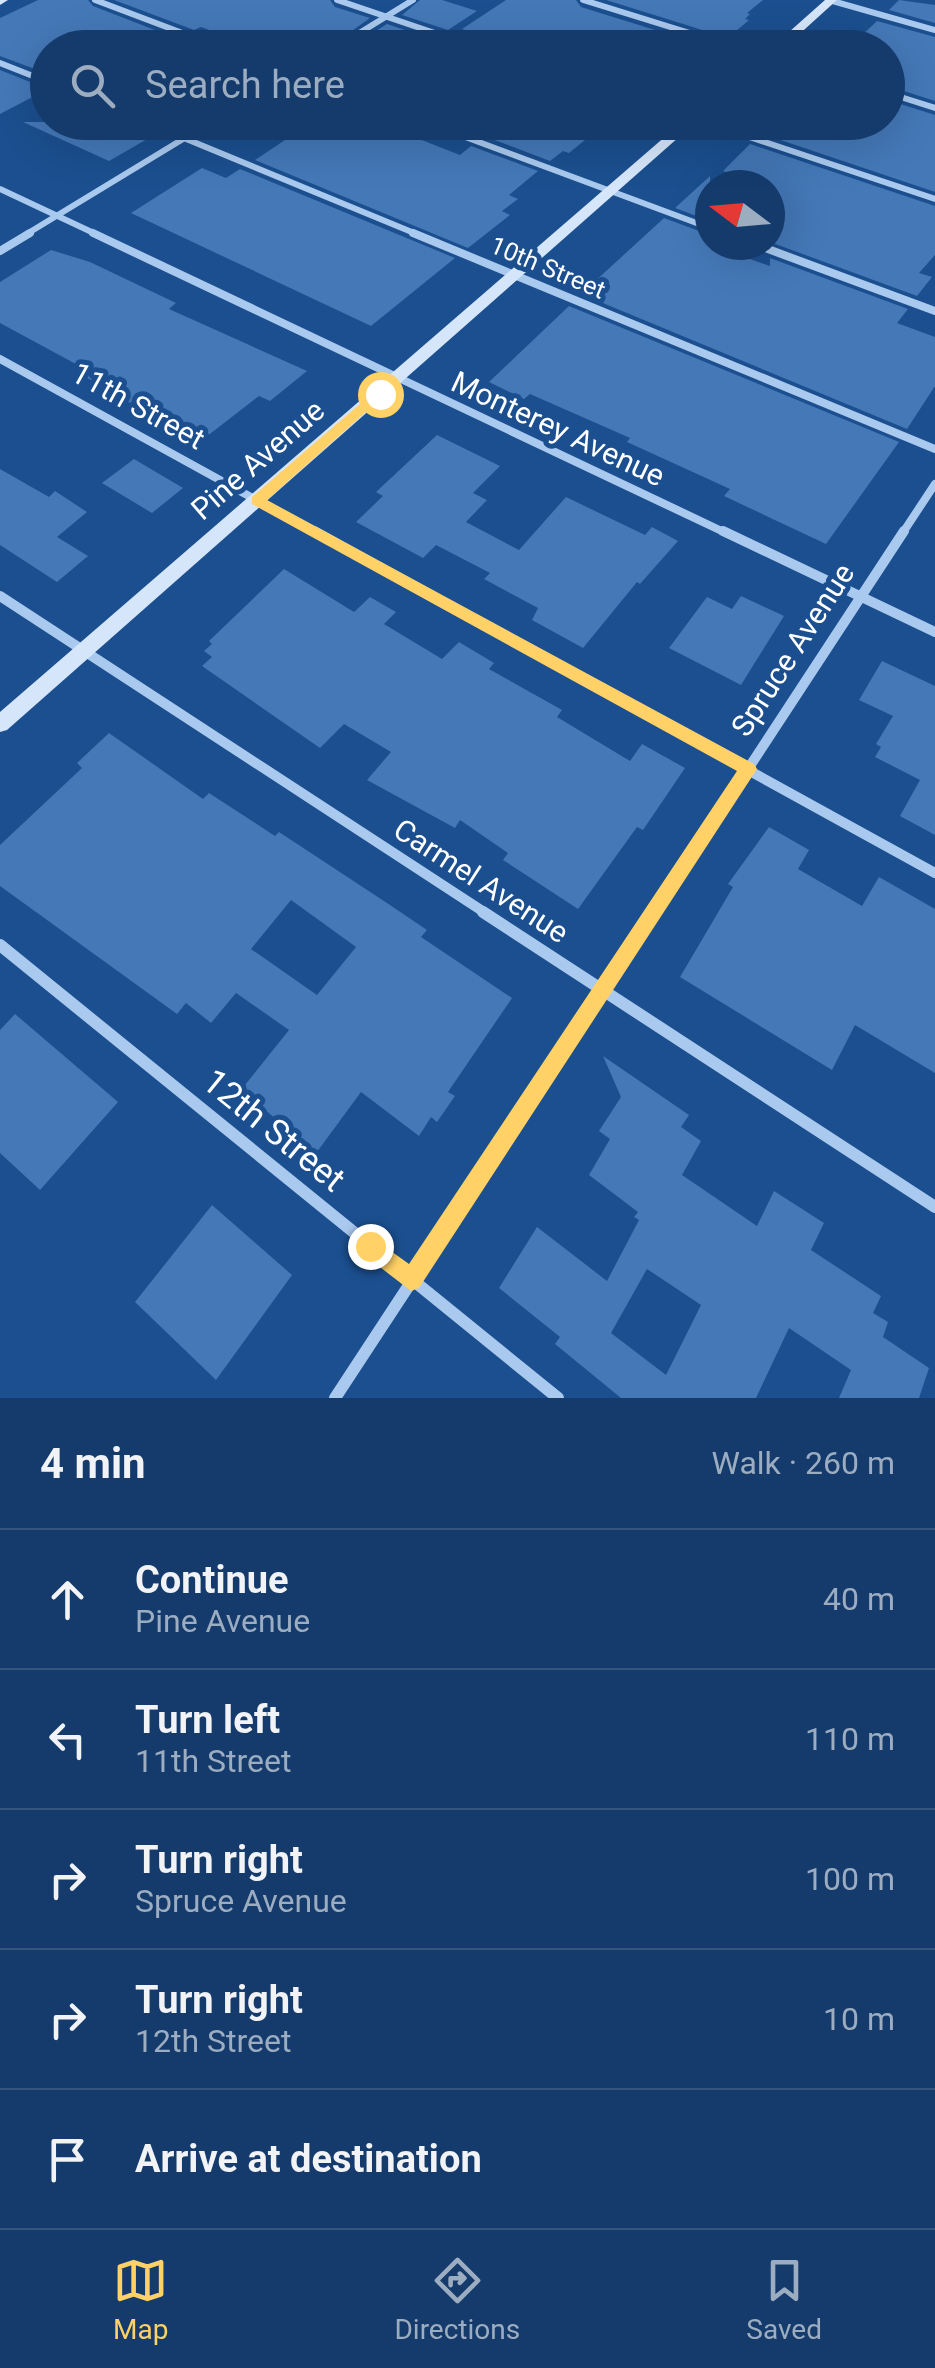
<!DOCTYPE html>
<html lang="en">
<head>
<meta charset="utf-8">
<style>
	:root { --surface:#143b6b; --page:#1d4271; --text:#f1f3f6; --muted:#9dadc1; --line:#33557e; --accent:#ffd166 }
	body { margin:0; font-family:Roboto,sans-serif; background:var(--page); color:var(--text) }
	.compass { position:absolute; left:695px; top:170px; width:90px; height:90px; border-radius:50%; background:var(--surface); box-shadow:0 10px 40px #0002; rotate:286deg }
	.stop { position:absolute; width:30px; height:30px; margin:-22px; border:8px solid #ffd166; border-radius:50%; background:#fff }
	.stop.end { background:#ffd166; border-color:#fff; box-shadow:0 2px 10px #0008 }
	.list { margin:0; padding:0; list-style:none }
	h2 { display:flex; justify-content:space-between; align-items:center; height:130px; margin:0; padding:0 40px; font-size:42px }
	h2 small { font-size:32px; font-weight:400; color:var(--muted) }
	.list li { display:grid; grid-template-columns:65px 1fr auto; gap:30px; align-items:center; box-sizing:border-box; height:140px; padding:0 40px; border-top:2px solid var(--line) }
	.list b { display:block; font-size:38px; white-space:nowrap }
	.list p { margin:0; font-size:32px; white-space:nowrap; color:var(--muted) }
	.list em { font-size:32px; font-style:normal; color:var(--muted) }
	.icon { flex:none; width:55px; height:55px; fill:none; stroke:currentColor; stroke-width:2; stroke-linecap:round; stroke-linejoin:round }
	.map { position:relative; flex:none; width:935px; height:1398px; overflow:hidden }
	.search { position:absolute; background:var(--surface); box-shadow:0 10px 40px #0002; left:30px; right:30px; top:30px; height:110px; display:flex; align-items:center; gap:25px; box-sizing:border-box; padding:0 35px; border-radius:55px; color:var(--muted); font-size:38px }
	.sheet { height:830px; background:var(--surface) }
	nav { display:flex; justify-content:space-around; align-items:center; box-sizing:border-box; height:140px; border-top:2px solid var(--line); background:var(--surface); font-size:28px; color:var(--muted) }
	nav a { display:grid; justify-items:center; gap:5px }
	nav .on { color:var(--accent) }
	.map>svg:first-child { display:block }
</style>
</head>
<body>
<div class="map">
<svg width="935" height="1398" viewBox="0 0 935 1398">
	<rect width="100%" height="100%" fill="#1b4f8f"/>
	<g fill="#4478b7" fill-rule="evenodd">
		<path d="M38 0H88L93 6 178 39 162 48H48V74L0 56V18Z"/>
		<path d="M114 0H330L335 7 370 18 328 48H259L201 27 194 30Z"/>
		<path d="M420 0H442L477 11 448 30 402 15Z"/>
		<path d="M506 0H576L581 7 713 48H520L462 29Z"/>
		<path d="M606 0H763L747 13 750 14 745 19 749 20 728 38Z"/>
		<path d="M899 0 935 5V23L889 10Z"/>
		<path d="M877 21 935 37V101L888 86V48L856 41Z"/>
		<path d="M387 24 434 40 423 48H349Z"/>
		<path d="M0 70 45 88 48 89 0 114Z"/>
		<path d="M888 100 935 115V192L760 133 771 122H888Z"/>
		<path d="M23 122H138L156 134 109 161Z"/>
		<path d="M328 122H364L386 131 391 128 460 155 471 146 538 171 509 195 518 199 502 211 510 215 468 248 255 160 297 132 306 136Z"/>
		<path d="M495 122H607L569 153 563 151 550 161 484 136 496 127Z"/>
		<path d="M750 144 935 206V255L919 273 932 277 917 296 770 242V185L723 171Z"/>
		<path d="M202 168 226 178 240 169 455 258 371 326 131 213Z"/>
		<path d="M710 176V221L675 208Z"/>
		<path d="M664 218 710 235V245L770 266V258L908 309 897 323 935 337V386L907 429 581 294Z"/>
		<path d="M51 250 90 262 176 303 169 309 307 371 270 401 259 396 206 437 200 433 197 436 110 393 113 391 79 374 85 369 0 323V282Z"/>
		<path d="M569 306 899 442 826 544 724 496 730 489 627 442 630 438 530 394 524 399 489 382Z"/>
		<path d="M437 435 500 466 473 493 487 500 466 522 519 550 566 497 645 535 652 527 678 541 640 584 637 582 583 648 532 620 538 608 484 579 490 573 436 545 423 558 356 522 383 496 376 492Z"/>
		<path d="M134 459 183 488 152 513 102 483Z"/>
		<path d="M0 469 49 497 55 491 87 512 57 537 88 556 57 582 0 545Z"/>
		<path d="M284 569 354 612 370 597 396 612 384 624 442 659 459 642 494 663 489 669 562 710 557 717 630 761 642 744 685 768 643 830 637 827 578 909 503 860 508 853 460 820 455 828 367 780 391 752 344 724 320 748 202 666 212 657 204 651 212 644 209 641Z"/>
		<path d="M741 596 784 616 741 685 669 648 707 597 732 609Z"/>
		<path d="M882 661 935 686V835L900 816 920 780 875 757 881 747 876 744 893 716 859 700Z"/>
		<path d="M109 733 203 799 209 793 275 836 279 832 390 905 427 930 421 937 512 998 448 1092 455 1096 437 1122 431 1117 419 1136 361 1092 314 1156 285 1133 288 1129 241 1090 289 1030 236 993 211 1023 186 1003 177 1014 0 886V845L82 768 77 763ZM291 900 356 947 317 995 251 949Z"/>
		<path d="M769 827 809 850 798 869 862 906 879 877 935 909V1073L855 1025 832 1070 680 977 733 887 728 884Z"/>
		<path d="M15 1014 118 1102 40 1190 0 1153V1030Z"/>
		<path d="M603 1056 689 1115 681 1127 701 1141 682 1175 757 1226 774 1191 824 1223 811 1250 881 1296 873 1313 888 1322 883 1337 929 1368 919 1398H839L851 1370 789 1328 756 1398H621L555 1344 560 1337 499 1288 537 1227 607 1281 639 1220 634 1217 638 1212 589 1175 610 1139 599 1131 621 1097ZM647 1269 701 1305 666 1375 611 1333Z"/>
		<path d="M212 1205 292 1275 216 1380 135 1302Z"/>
	</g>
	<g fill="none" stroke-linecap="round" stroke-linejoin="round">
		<g stroke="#a9c9ee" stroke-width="6">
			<path d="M95 0 222 48"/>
			<path d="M337 0 479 48"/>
			<path d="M583 0 738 48"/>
			<path d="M829 0 935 30"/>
			<path d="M335 48 413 0"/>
			<path d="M0 63 48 82"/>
			<path d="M888 93 935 108"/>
			<path d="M145 122 419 235"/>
			<path d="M425 122 710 228"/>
			<path d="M705 122 935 199"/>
			<path d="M0 189 98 235"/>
			<path d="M25 235 211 122"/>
		</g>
		<g stroke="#a9c9ee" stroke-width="8">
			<path d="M93 233 728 534"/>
			<path d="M413 233 935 449"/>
			<path d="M757 245 935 311"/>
			<path d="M0 251 30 233"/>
			<path d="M0 359 318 534"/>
			<path d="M902 534 935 484"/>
		</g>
		<g stroke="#a9c9ee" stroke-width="10">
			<path d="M314 531 935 873"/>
			<path d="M723 531 935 632"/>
			<path d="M0 596 487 914"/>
			<path d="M653 914 904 531"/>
		</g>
		<g stroke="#a9c9ee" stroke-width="12">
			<path d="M483 912 935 1207"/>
			<path d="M0 945 558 1398"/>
			<path d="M335 1398 654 912"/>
		</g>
		<g fill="#d6e6fa" fill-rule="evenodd">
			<path d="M0 0H8L0 5Z"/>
			<path d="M825 0H837L784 48H771Z"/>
			<path d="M682 122H696L7 730 0 732V712Z"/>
		</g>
	</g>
	<path fill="#ffd166" d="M375 391 386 394 267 500 754 764 757 769 419 1288 411 1291 363 1254 360 1246 363 1239 370 1236 409 1264 737 771 252 504V497Z"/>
	<g text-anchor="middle" stroke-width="10" stroke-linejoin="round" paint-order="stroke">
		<g font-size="25" fill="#fff" stroke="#1b4f8f">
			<text transform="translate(548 267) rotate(23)" y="9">10th Street</text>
		</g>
		<g font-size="30" fill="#fff" stroke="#1b4f8f">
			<text transform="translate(138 406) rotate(29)" y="10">11th Street</text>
			<text transform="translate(558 429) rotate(25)" y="10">Monterey Avenue</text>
			<text transform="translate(258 460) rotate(-41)" y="10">Pine Avenue</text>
			<text transform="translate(793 650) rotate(-57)" y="10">Spruce Avenue</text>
			<text transform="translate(481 881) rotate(33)" y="10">Carmel Avenue</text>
		</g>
		<g font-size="35" fill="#fff" stroke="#1b4f8f">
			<text transform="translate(274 1130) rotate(39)" y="12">12th Street</text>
		</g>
	</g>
</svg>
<svg class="compass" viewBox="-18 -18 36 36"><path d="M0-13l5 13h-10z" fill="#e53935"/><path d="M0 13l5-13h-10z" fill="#9dadc1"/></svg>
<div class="stop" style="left:380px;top:394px"></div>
<div class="stop end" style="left:370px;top:1246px"></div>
<div class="search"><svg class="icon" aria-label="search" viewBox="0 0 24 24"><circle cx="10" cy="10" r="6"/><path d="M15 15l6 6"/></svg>Search here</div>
</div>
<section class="sheet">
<h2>4 min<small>Walk · 260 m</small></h2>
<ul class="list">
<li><svg class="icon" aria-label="ahead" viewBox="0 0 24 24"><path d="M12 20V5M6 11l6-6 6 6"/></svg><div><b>Continue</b><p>Pine Avenue</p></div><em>40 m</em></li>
<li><svg class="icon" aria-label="left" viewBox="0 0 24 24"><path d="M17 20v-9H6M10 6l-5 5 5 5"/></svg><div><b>Turn left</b><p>11th Street</p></div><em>110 m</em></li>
<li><svg class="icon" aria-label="right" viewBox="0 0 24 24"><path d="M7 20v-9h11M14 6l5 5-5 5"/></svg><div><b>Turn right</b><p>Spruce Avenue</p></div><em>100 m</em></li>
<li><svg class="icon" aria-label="right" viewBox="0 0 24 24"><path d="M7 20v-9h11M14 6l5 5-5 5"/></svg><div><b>Turn right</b><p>12th Street</p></div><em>10 m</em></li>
<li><svg class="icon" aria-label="arrive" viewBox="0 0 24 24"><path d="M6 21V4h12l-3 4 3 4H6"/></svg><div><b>Arrive at destination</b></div></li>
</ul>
</section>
<nav>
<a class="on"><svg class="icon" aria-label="map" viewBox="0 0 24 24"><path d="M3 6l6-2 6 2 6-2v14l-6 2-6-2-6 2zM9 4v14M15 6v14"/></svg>Map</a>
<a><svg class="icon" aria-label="directions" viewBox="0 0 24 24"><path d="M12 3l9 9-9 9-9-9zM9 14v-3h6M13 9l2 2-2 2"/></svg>Directions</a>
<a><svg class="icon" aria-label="saved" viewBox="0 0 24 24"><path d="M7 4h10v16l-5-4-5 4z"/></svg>Saved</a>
</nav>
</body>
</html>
